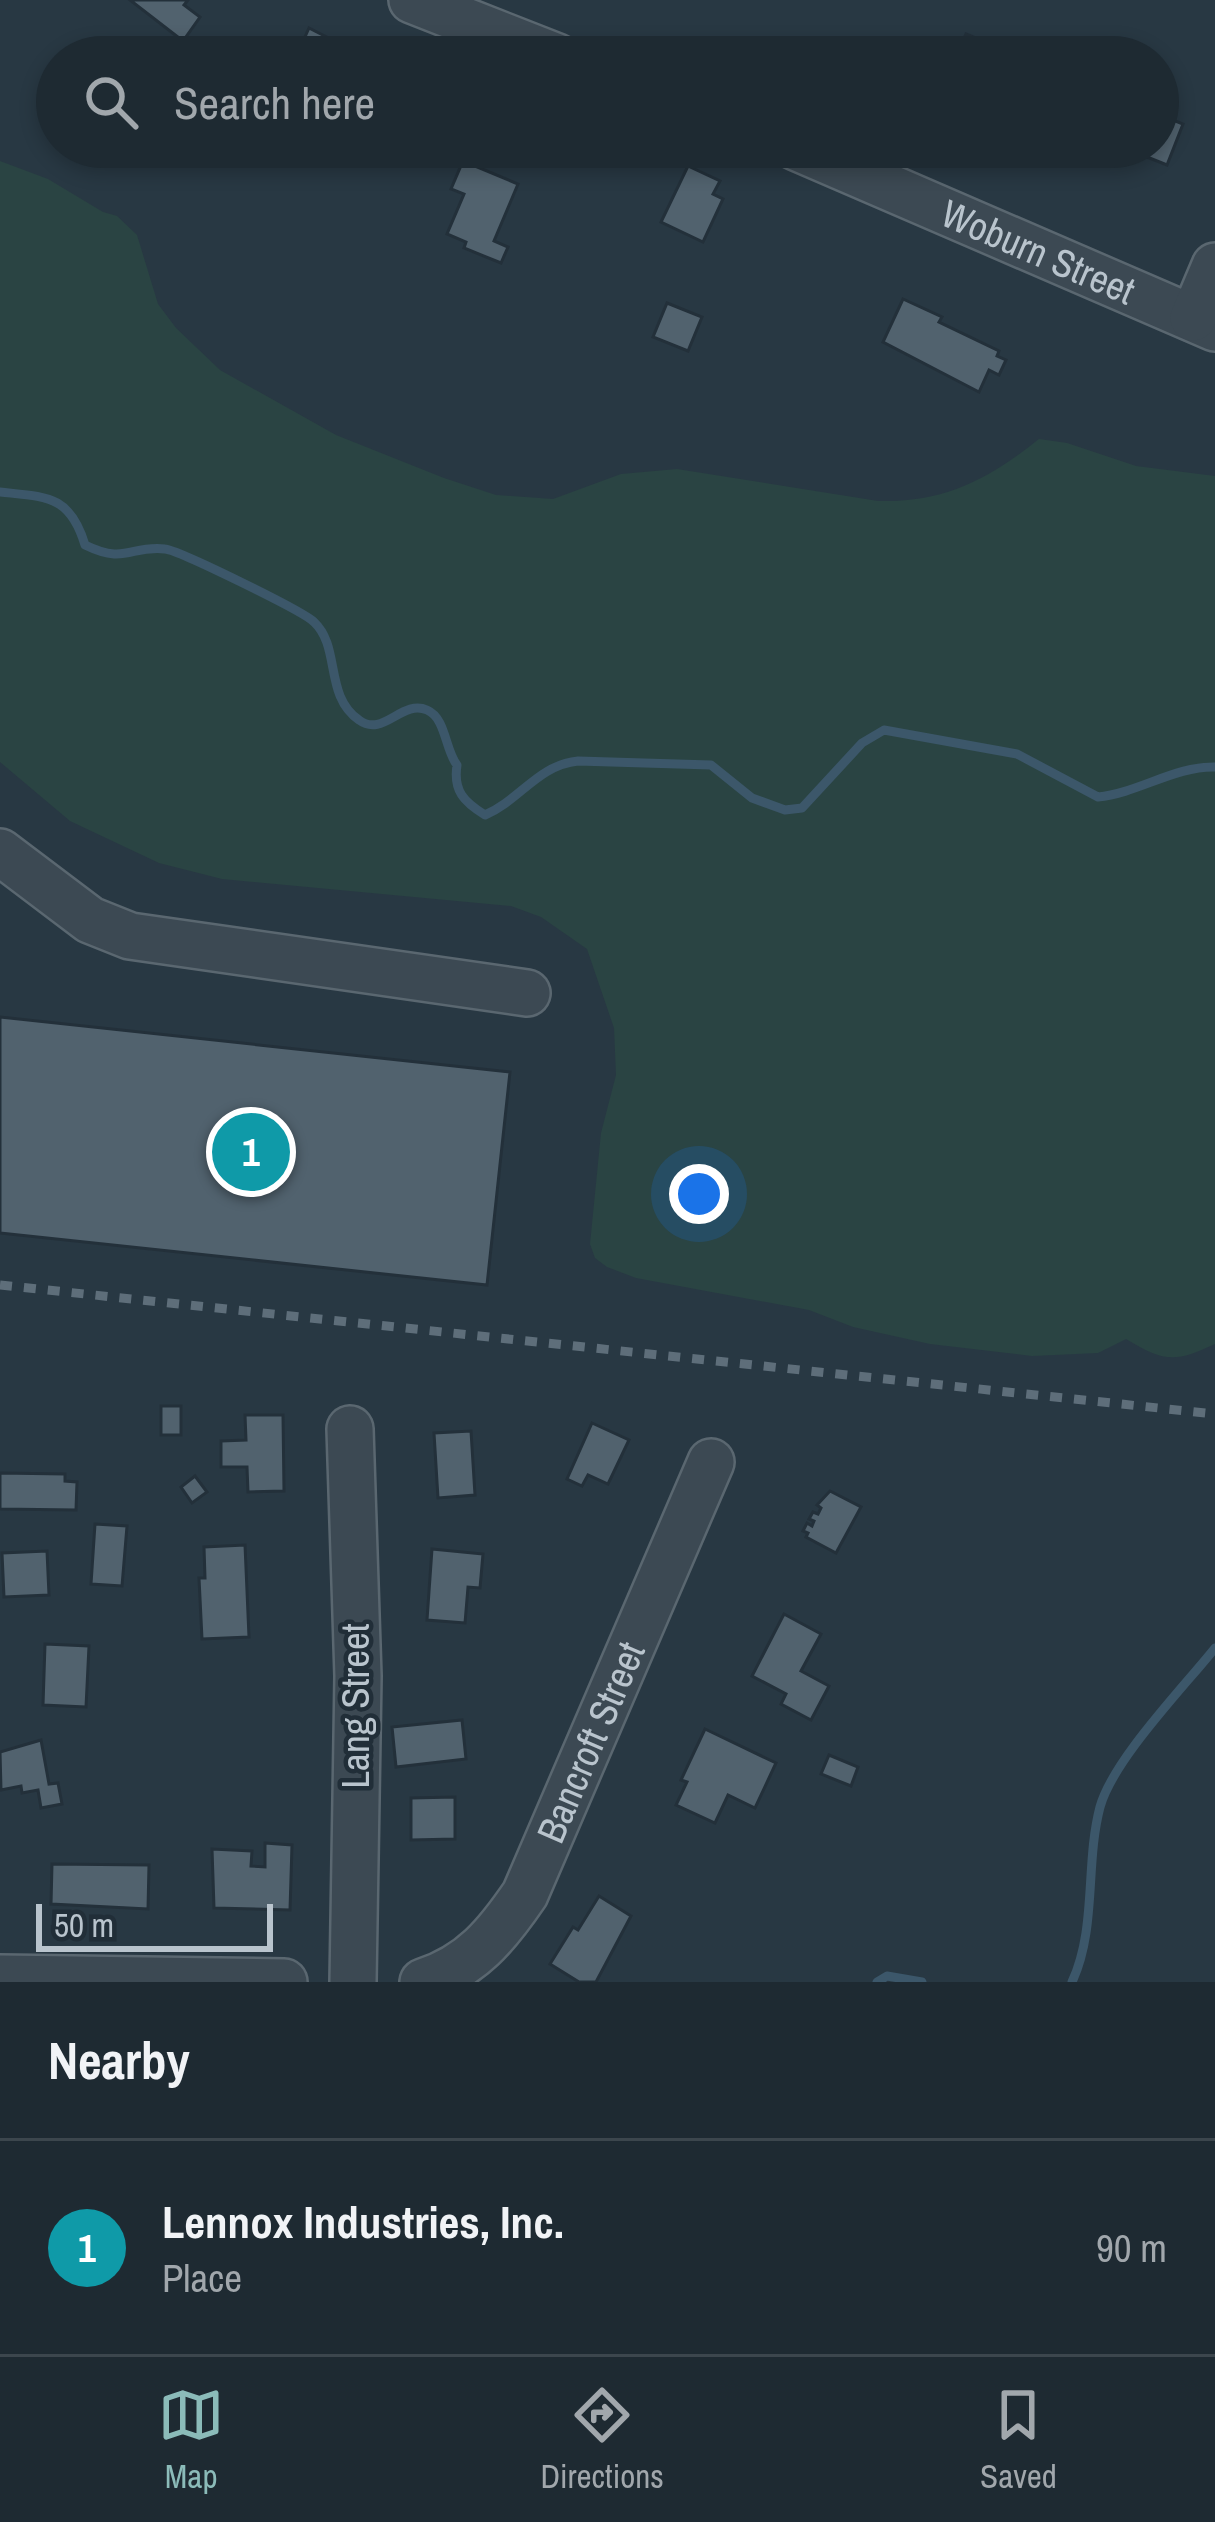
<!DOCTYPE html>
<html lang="en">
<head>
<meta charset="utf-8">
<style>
	:root { --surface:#1e2a32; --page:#26323a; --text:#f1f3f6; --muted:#a1a7ac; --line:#3c464d; --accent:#8bbbb9 }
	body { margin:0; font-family:"Archivo Narrow",sans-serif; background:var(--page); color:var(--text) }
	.scale { position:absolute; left:36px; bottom:30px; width:237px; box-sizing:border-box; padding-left:12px; border:6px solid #b9c4cd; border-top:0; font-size:33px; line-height:42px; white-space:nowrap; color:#b9c4cd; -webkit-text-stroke:9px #212e38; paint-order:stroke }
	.you { position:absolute; left:699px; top:1194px; width:42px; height:42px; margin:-30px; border:9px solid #fff; border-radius:50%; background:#1a73e8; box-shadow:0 0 0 18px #1a73e833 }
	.badge { display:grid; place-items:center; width:78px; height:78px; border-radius:50%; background:var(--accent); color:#fff; font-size:39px; font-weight:700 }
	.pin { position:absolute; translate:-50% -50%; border:6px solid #fff; box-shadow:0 3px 12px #0006 }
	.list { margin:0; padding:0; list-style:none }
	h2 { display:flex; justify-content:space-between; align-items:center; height:156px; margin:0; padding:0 48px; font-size:51px }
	h2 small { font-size:39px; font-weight:400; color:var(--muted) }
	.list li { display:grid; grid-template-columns:78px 1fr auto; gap:36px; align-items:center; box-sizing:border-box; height:216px; padding:0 48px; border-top:3px solid var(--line) }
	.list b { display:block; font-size:45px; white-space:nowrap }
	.list p { margin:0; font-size:39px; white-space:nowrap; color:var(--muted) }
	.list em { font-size:39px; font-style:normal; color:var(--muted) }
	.icon { flex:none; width:66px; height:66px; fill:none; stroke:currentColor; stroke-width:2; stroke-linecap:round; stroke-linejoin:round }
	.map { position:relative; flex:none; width:1215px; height:1982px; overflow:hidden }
	.search { position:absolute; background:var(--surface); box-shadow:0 6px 18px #0003; left:36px; right:36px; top:36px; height:132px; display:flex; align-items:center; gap:30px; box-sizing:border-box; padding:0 42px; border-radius:66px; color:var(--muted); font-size:45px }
	.sheet { height:372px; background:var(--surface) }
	nav { display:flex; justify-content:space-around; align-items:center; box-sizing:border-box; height:168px; border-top:3px solid var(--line); background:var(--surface); font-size:33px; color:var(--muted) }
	nav a { display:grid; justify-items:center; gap:6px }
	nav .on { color:var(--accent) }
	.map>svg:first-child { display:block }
</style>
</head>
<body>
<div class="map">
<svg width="1215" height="1982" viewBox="0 0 1215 1982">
	<rect width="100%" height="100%" fill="#283843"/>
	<path fill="#2a4443" d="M0 161 48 179 103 212 117 216 137 235 158 304 176 328 220 370 336 435 444 478 496 495 553 499 621 474 677 469 878 501C944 503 989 479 1039 439L1067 443 1136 466 1215 476V1344C1175 1363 1164 1362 1126 1339L1098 1353 1032 1356 930 1344 853 1327 809 1310 636 1278 607 1267 595 1258 590 1244 601 1133 616 1075 614 1028 587 949 541 917 511 906 222 879 159 863 70 821 0 762Z"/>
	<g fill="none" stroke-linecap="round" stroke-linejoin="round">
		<g stroke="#3c576a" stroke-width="9">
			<path d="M0 492C47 497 70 495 85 545 126 565 130 545 165 549 178 550 303 611 314 622 341 647 324 696 359 720 383 738 402 699 427 710 446 718 445 750 457 765 453 791 464 802 485 815 520 800 538 765 578 761L711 765 752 798 785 810 802 808 862 743 884 730 1017 754 1098 797C1138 793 1175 766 1215 767"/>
			<path d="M877 1982 887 1976 922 1982"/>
			<path d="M1072 1982C1097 1928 1085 1864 1100 1807 1113 1760 1183 1688 1215 1648"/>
		</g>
	</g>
	<g fill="#51626e" stroke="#23303a" stroke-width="3">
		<path d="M130 0H188L184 5 200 17 183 41Z"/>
		<path d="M309 28 354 51 351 57H296Z"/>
		<path d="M966 34 1021 57H956Z"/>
		<path d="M1158 114 1183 124 1167 165 1122 147H1158Z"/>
		<path d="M463 161 518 184 494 241 508 247 501 263 464 248 466 242 447 234 464 194 451 189Z"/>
		<path d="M688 166 720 181 713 194 723 199 703 242 661 222Z"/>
		<path d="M903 299 942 317 939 322 999 351 997 356 1006 360 999 375 989 370 979 392 883 342Z"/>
		<path d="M667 303 702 317 688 351 653 337Z"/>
		<path d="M0 1017 510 1072 487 1285 0 1233Z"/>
		<rect x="161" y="1406" width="20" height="29"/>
		<path d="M245 1415H283L284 1491 248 1492 247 1467H221V1441L246 1440Z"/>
		<path d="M592 1423 629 1440 608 1484 588 1475 582 1486 567 1479Z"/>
		<path d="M471 1431 475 1495 438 1498 434 1433Z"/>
		<path d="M0 1473 65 1474V1481L77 1482 76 1510 0 1509Z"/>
		<path d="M195 1476 207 1492 192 1503 181 1487Z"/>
		<path d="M830 1491 861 1507 836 1553 806 1537 808 1533 803 1531 807 1523 812 1526 814 1521 809 1519 813 1512 818 1514 821 1508 817 1505Z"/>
		<path d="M95 1524 127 1526 122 1586 91 1584Z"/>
		<path d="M245 1545 249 1637 202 1639 199 1578H205L204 1547Z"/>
		<path d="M432 1549 483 1554 480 1588 468 1587 465 1623 427 1620Z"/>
		<path d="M47 1551 49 1595 4 1597 2 1553Z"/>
		<path d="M784 1614 821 1634 801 1671 829 1686 811 1720 781 1704 786 1694 752 1676Z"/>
		<path d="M45 1644 89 1646 86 1707 43 1705Z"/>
		<path d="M462 1720 466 1759 396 1767 392 1727Z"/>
		<path d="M705 1729 776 1763 755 1808 728 1795 715 1823 676 1805 687 1782 681 1780Z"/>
		<path d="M41 1740 49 1784 58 1783 62 1804 41 1808 38 1790 22 1793 21 1786 1 1790 0 1752Z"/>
		<path d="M829 1755 858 1767 851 1786 821 1774Z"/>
		<path d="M455 1797V1839L411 1840V1798Z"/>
		<path d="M265 1843 292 1845 290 1910 214 1908 212 1849 252 1851 251 1866 265 1867Z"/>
		<path d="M52 1864 149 1865 148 1909 51 1904Z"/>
		<path d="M599 1896 631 1916 596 1982H579L550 1964 573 1927 578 1930Z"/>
	</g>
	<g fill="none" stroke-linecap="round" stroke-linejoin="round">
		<g stroke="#5a6770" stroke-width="50">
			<g id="minor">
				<path d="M412 0 557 57"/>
				<path id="s1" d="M796 147 1215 328"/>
				<path d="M1193 318 1215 266"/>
				<path d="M0 852 90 920 130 936 527 993"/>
				<path d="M350 1429 358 1676 353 1982"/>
				<path d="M0 1978 284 1982"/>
				<path id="s2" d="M423 1982C472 1966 497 1935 525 1894L711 1462"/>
			</g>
		</g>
		<use href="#minor" stroke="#3c4953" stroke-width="45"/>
		<path stroke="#5e6e7a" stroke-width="9" stroke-dasharray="12 12" stroke-linecap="butt" d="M0 1285 1215 1414"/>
	</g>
	<g text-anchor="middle" stroke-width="9" stroke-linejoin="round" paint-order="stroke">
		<g font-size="39" fill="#b9c4cd" stroke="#212e38">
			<text dy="14" stroke="none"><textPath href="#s1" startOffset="264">Woburn Street</textPath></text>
			<text transform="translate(355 1706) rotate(-90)" y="14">Lang Street</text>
			<text dy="14" stroke="none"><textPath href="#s2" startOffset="303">Bancroft Street</textPath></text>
		</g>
	</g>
</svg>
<div class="scale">50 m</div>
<div class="you"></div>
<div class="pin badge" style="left:251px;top:1152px;background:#0f9aa8">1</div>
<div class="search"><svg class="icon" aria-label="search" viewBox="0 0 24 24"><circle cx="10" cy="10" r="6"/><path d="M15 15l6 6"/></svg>Search here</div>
</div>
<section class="sheet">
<h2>Nearby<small></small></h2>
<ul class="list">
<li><span class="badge" style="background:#0f9aa8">1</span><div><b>Lennox Industries, Inc.</b><p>Place</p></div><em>90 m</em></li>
</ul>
</section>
<nav>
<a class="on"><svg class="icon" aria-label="map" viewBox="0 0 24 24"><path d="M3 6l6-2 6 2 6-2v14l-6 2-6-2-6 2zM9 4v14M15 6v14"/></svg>Map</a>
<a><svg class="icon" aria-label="directions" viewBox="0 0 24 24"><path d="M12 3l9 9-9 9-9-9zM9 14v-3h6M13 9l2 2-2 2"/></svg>Directions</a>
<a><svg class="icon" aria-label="saved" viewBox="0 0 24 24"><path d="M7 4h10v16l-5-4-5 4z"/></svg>Saved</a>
</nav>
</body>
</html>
